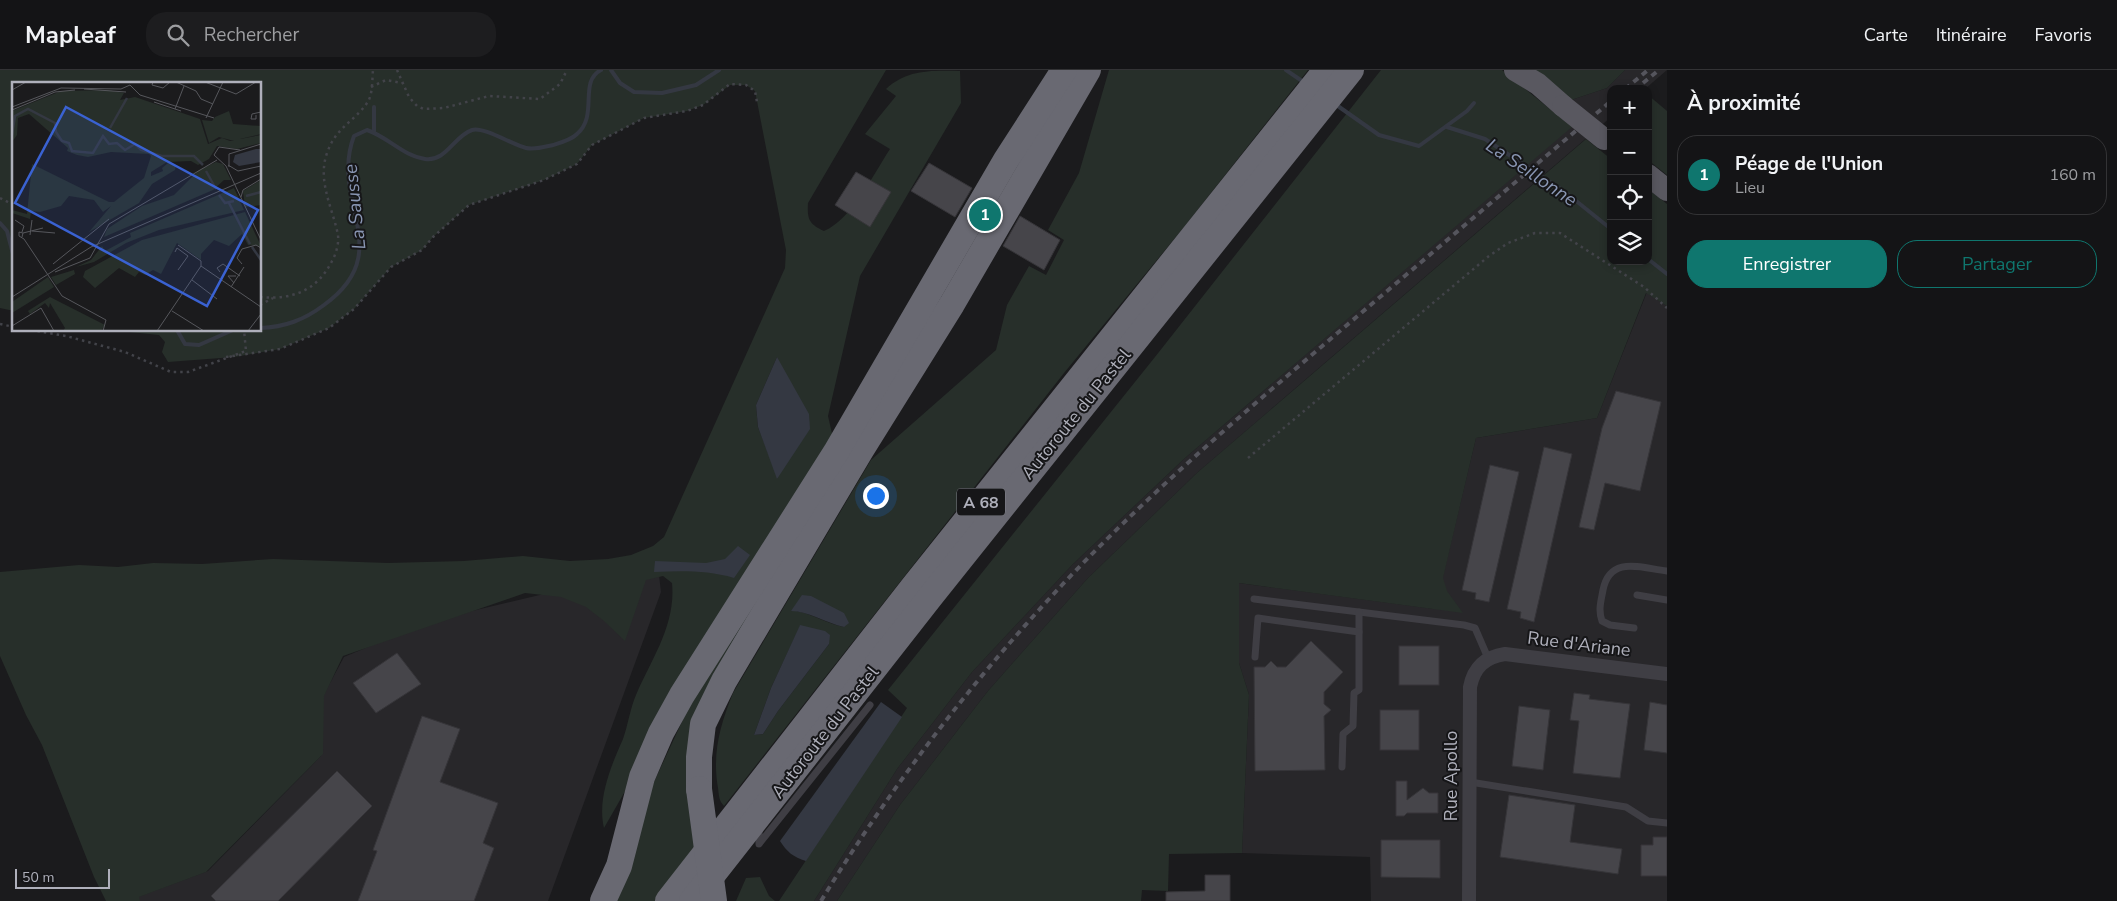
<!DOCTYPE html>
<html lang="fr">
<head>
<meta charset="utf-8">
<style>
	:root { --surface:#141416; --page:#1d1d1f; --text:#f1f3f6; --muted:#9d9ea1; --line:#333335; --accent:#0f766e }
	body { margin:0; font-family:"Nunito Sans",sans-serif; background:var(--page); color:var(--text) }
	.controls { position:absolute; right:15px; top:15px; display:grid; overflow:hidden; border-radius:10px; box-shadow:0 2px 8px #0003 }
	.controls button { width:45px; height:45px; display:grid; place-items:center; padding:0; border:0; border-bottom:1px solid var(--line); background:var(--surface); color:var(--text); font:25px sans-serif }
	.scale { position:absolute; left:15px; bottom:12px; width:95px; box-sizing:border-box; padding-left:5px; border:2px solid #afb0bb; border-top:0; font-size:14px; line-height:18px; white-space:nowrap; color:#afb0bb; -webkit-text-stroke:4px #161618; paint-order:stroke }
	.you { position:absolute; left:875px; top:425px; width:18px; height:18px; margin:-12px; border:4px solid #fff; border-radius:50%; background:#1a73e8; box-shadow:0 0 0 8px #1a73e833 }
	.badge { display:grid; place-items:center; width:32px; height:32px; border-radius:50%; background:var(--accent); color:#fff; font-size:16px; font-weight:700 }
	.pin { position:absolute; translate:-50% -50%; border:2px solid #fff; box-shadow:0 1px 5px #0006 }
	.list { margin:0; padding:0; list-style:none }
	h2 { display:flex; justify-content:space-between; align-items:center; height:65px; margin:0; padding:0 20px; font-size:21px }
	h2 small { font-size:16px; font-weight:400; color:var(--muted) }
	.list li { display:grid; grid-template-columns:32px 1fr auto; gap:15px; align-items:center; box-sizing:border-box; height:80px; margin:0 10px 10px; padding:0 10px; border:1px solid var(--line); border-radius:20px }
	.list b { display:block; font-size:19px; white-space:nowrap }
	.list p { margin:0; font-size:16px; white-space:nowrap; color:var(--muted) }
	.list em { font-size:16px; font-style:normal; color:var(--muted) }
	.actions { display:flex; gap:10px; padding:15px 20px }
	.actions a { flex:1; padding:11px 0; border:1px solid var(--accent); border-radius:20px; text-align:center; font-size:18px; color:var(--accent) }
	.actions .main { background:var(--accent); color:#fff }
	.icon { flex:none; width:28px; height:28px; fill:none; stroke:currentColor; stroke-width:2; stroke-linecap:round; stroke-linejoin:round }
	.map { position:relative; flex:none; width:1667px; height:831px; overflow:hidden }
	header { display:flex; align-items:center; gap:30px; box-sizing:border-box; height:70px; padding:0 25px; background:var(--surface); border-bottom:1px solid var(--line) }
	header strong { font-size:24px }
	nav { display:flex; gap:28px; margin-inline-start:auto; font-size:18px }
	.search { width:350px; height:45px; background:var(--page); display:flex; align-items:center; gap:12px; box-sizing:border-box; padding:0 18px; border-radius:20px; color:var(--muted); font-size:19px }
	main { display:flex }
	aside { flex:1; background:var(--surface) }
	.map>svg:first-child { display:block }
</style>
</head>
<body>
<header>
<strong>Mapleaf</strong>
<div class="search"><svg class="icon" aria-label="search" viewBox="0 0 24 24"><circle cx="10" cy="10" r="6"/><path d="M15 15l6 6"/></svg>Rechercher</div>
<nav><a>Carte</a><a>Itinéraire</a><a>Favoris</a></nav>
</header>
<main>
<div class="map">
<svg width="1667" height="831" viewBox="0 0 1667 831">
	<rect width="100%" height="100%" fill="#1b1b1d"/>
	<g fill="#28272a">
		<path d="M1625 0H1667L1645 19H1611V47L1198 402 1088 508 988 621 900 735 837 831H814L897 699 972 602 1072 495 1185 388 1571 57V30L1607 18Z"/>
		<path d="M1647 222 1667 236V831H1371L1370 787 1242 783 1249 625 1239 593V513L1435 539 1476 368 1597 348Z"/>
		<path d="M658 497 661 522 548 831H127L208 801 321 686 322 628 344 587 394 566 472 541Z"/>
	</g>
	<g fill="#272f2a" fill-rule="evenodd">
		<path d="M0 0H886L808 133C807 149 809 154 824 161 852 149 873 105 890 79L865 64 896 26 886 19C906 0 930 0 960 1L961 33 860 206 828 346 836 381 794 426 604 758C597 729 611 696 623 669 628 655 630 639 636 625 652 588 676 555 672 513L663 506 646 510 625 571 604 551 586 537 561 527 525 523 343 586 324 626 323 684 206 802 139 827 140 831H106L94 807 42 675 26 645 0 586V502L79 495 118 497 153 493 202 494 273 489 388 493 464 491 523 486 570 491 608 489 631 485 653 476 664 467 785 198 786 180 755 21 746 15H730L703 35 687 41 644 48 592 75 577 94 544 110 469 135 433 167 422 180 391 197 354 239 329 258 280 279 234 287 168 292 162 282 165 272 159 265 109 260H260V14H14V241L0 238ZM777 287 778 409 758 357 756 335Z"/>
		<path d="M1109 0H1308L1184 157 1064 303 724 736C719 731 719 726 718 718 712 684 720 655 733 623L871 390 996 280 1007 235 1029 196 1046 205 1064 170 1048 160 1079 103ZM791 540 844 543V557C825 553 809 542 791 540ZM800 556 829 574 778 641 763 664 754 665 771 618Z"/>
		<path d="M1381 0H1502L1572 57 1185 388 1072 495 972 602 897 699 814 831H779L907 638 888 620 1155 287Z"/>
		<path d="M1536 0H1625L1607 18 1571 30Z"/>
		<path d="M1648 25 1667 41V105L1648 90Z"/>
		<path d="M1586 69 1611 89V191H1648V119L1667 134V236L1646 223 1597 348 1476 368 1443 508 1447 521 1463 543 1239 513V593L1249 625 1242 783 1169 784 1168 821 1142 820 1141 831H837L900 735 988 621 1088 508 1198 402Z"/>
		<path d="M856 373 706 634 699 770 655 831H615L653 714 694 626Z"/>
		<path d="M760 807 769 826 775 831H736L746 808Z"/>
	</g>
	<g fill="#343842">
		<path d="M777 287 809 344 810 359 777 409 758 357 756 335Z"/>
		<path d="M738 476 750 485 734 508C707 500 681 501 654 502L655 491 706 493 725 489Z"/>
		<path d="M802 525 811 526 844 543 849 553 844 557C826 553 808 541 791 541Z"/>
		<path d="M800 555 825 561 830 565 829 574 778 641 763 664 754 665 771 618Z"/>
		<path d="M881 632 902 647 806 791C793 787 787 782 780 771Z"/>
	</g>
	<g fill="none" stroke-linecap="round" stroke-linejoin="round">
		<g stroke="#343842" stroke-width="4">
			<path d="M611 0 620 13 634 22 662 23 696 15 719 0"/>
			<path d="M1286 0 1305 13"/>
			<path d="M1335 34 1379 65 1419 76 1467 41 1474 33"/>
			<path d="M374 37V62"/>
			<path d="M1447 57 1485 69 1565 122 1611 159"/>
			<path d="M0 153 7 161 14 188"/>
			<path d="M1648 189 1667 204"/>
			<path d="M260 258C285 257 304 250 324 235 398 182 329 131 354 66L367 60C388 67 403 86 425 89 446 92 454 66 472 60 483 56 513 75 526 78 535 80 544 77 553 75 560 73 571 70 577 64 599 45 578 12 601 0"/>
			<path d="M177 260 185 274 199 275 233 260"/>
		</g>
	</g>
	<g fill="#46454a" stroke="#363539">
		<path d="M929 93 972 118 955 147 911 121Z"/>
		<path d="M856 102 891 122 870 157 835 135Z"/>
		<path d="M1020 146 1060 170 1044 200 1003 176Z"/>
		<path d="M1616 321 1661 332 1640 421 1605 413 1594 460 1579 457 1602 358Z"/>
		<path d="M1544 377 1572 384 1534 552 1520 548 1521 542 1507 539Z"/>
		<path d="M1490 395 1519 402 1489 532 1475 529 1476 523 1462 520Z"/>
		<path d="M1311 571 1343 602 1324 622V634L1331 640 1324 646 1325 700 1255 701 1254 597H1265L1271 591 1277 597H1286Z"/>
		<rect x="1399" y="576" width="40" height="39"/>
		<path d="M397 583 421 614 376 643 353 613Z"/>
		<path d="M1574 623 1590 625 1589 629 1630 634 1620 708 1573 703 1579 651 1570 650Z"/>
		<path d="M1650 632 1667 635V683L1644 680Z"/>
		<path d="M1519 636 1550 640 1543 700 1512 696Z"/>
		<rect x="1380" y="640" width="39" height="40"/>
		<path d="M422 646 460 659 440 712 498 733 483 773 494 778 474 831H358L377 781 373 780Z"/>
		<path d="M337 701 372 736 278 831H216L211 826Z"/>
		<path d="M1396 711H1407V730L1423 718 1429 723H1438V743H1407L1404 746H1396Z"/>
		<path d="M1509 725 1575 735 1570 772 1622 779 1618 804 1500 787Z"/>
		<path d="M1653 767H1667V806H1641V775H1653Z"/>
		<path d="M1381 770H1440V808L1381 807Z"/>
		<path d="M1205 805H1230V831H1166V822L1205 821Z"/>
	</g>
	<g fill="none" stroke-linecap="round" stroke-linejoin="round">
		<g stroke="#424349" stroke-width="2.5" stroke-dasharray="2.5 4" stroke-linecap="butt">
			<path d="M397 0 409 27 417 36 424 39 444 38 489 26 540 29 560 14 567 0"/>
			<path d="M371 17 386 10 402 13"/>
			<path d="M0 128 14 135"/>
			<path d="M260 227C292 230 317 221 332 191 336 184 339 174 338 165 333 139 317 111 327 83 336 57 354 52 367 33 373 25 372 10 373 0"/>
			<path d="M260 235 273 228"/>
			<path d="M0 254 14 257"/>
			<path d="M31 260 66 266 125 282 171 302H188L246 281 244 260"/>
			<path d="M226 287 280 279 329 258 354 239 391 197 422 180 433 167 469 135 544 110 577 94 592 75 644 48 687 41 703 35 730 14 746 15 755 21 757 32"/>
			<path d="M1248 388 1489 186 1508 173 1535 163H1560L1644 217 1667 238"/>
		</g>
		<g stroke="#3f3e44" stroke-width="7">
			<path d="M1637 525 1667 530"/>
			<path d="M1254 529 1464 555 1475 558 1488 588"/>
			<path d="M1634 558 1610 555 1602 551C1598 540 1601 531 1603 520 1610 485 1641 498 1667 501"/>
			<path d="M1359 562V542"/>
			<path d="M1255 587 1258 548 1359 562V620L1354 623 1353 656 1343 664 1342 697"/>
			<path d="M1470 712 1626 737 1648 751 1667 753"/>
			<path d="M759 758V774L870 635"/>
		</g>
		<path stroke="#3f3e44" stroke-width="14" d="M1469 831 1470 617C1474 597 1485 587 1505 584L1667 604"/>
		<g stroke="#595860" stroke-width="22">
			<path d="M1515 0 1538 14 1563 36"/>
			<path d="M1648 105 1667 120"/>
		</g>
		<g stroke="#696972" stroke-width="26">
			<path d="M699 719V687L703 654 724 611 861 380 952 234 1088 0"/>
			<path d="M603 831 619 796 642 707 661 663 682 625 836 382 1006 90 1064 0"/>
			<path d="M668 831 913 517 1326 0"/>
			<path d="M692 831 931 526 1351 0"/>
		</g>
		<g stroke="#55555d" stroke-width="4" stroke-dasharray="6 5" stroke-linecap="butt">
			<path d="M1643 13 1659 0"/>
			<path d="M1625 19 1648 0"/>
			<path d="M821 831C890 718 971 612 1062 515 1146 426 1240 346 1334 266 1426 188 1518 110 1611 31"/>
		</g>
		<path stroke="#595860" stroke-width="22" d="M1563 36 1604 69"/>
		<path stroke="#696972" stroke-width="26" d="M699 719 714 831"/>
	</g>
	<g text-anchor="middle" stroke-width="4" stroke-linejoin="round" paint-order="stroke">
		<rect fill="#161618" stroke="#81828a" stroke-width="1" x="957" y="418.5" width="48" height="27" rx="4"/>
		<g font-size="16" font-weight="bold" fill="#afb0bb">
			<text x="981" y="438">A 68</text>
		</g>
		<g font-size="18" fill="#afb0bb" stroke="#161618">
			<text transform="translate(1076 344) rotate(-51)" y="6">Autoroute du Pastel</text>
			<text transform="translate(1579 574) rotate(7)" y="6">Rue d'Ariane</text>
			<text transform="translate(825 662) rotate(-52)" y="6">Autoroute du Pastel</text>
			<text transform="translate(1451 706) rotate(-90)" y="6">Rue Apollo</text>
		</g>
		<g font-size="19" font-style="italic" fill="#8996b3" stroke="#161618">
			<text transform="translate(1532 102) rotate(34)" y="7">La Seillonne</text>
			<text transform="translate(354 137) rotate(-96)" y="7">La Sausse</text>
		</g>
	</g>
	<g transform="translate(12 12)">
		<rect width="249" height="249" fill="#1b1b1d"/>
		<path d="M96 8 112 11 108 18 123 15 188 37 196 62 210 56 218 59H222L207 55 197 61 190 38 200 39 203 35 217 29 221 42 249 44V52L228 57 249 53V61L225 67 205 64 197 77 186 83 179 79 155 80 139 90V94L151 89 150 86 156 81 164 84 163 88 140 102 127 121 77 150 99 124 91 130 82 118 57 114 49 124 28 130 19 129 18 137 0 131V128L15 132 20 82 97 120H102L132 96 139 74 137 72 99 70 76 75 65 73 55 69 56 66 17 32 6 36 5 53 0 60V29L49 9ZM204 80 211 82 219 98H212L201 108 92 155 95 147 130 124 162 113 187 88ZM249 98V123L233 125 231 109ZM222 106 232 128 147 148 114 161 82 180 64 185 79 178 90 164 93 169 119 155 118 151ZM233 130 249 164 236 163 230 152 217 164 202 158 189 172V178L165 161 149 192 141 188 133 193 127 190 123 195 107 186 83 206 71 195 73 189 130 158ZM62 188 63 192 44 203 39 195ZM36 195 42 205 0 231V220ZM38 215 93 243 89 249H51L53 246 38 221 37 226 33 221 18 232 16 229 0 239Z" fill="#272f2a"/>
		<path d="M244 67H249V80L227 84 221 80 223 73Z" fill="#343842"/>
		<path fill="none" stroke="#343842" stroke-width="2.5" d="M98 46 115 16M0 53 3 34 16 27 43 41 44 50 50 59 57 61 60 69 81 71 91 54 97 62 105 61 113 68 123 62 129 68 150 74H182L191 83M194 89 204 107M207 113 213 121 222 119M234 114 249 110M217 121 238 162M240 165 249 178"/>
		<path fill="none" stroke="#56575c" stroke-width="1" d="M141 0 140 3 151 6 158 0M164 0 184 9 189 17 201 22M193 0 224 12 244 0M72 7 114 10M0 8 14 0M142 20 169 29M0 25 49 6 109 7 118 3 128 13 202 36M163 27 172 4M0 28 43 10 63 8M244 33V37H239L240 32 249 30M194 36 211 0M228 68 207 65 202 73 214 84 249 158M216 83 226 89 249 84M217 85V72L249 62M229 115 231 108 249 97M3 138 12 144 10 150M20 149 43 151M11 151 31 146M18 153 20 138M10 155 11 151 7 150V154L12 157 50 214 94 238 91 249M166 163 189 179V184M163 170 165 166 176 174 166 188M41 182 97 137M230 182 225 176 230 167 244 163 249 166M189 184 249 225M43 190 78 176 97 142 205 78M208 190 205 186 211 182 228 194M180 198 205 217M222 201 216 194H224M219 205 232 185M0 215 79 165 249 91M160 229 192 249M0 244 29 226 42 249M145 249 189 184M236 249 249 232"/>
		<path fill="#3a62d2" fill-opacity="0.15" stroke="#3a62d2" stroke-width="2.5" d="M54 25 246 128 195 224 3 121Z"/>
		<rect width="249" height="249" fill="none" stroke="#afb0bb" stroke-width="2.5"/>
	</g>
</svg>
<div class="controls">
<button>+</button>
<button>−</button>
<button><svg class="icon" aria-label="locate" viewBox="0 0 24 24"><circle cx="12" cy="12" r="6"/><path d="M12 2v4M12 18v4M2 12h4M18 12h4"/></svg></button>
<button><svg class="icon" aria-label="layers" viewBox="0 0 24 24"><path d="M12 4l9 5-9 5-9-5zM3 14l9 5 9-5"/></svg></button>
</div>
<div class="scale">50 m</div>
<div class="you"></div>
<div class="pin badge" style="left:985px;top:145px">1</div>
</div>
<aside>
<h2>À proximité<small></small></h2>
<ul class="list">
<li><span class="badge">1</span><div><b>Péage de l'Union</b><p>Lieu</p></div><em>160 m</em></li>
</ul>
<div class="actions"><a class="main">Enregistrer</a><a>Partager</a></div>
</aside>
</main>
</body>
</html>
